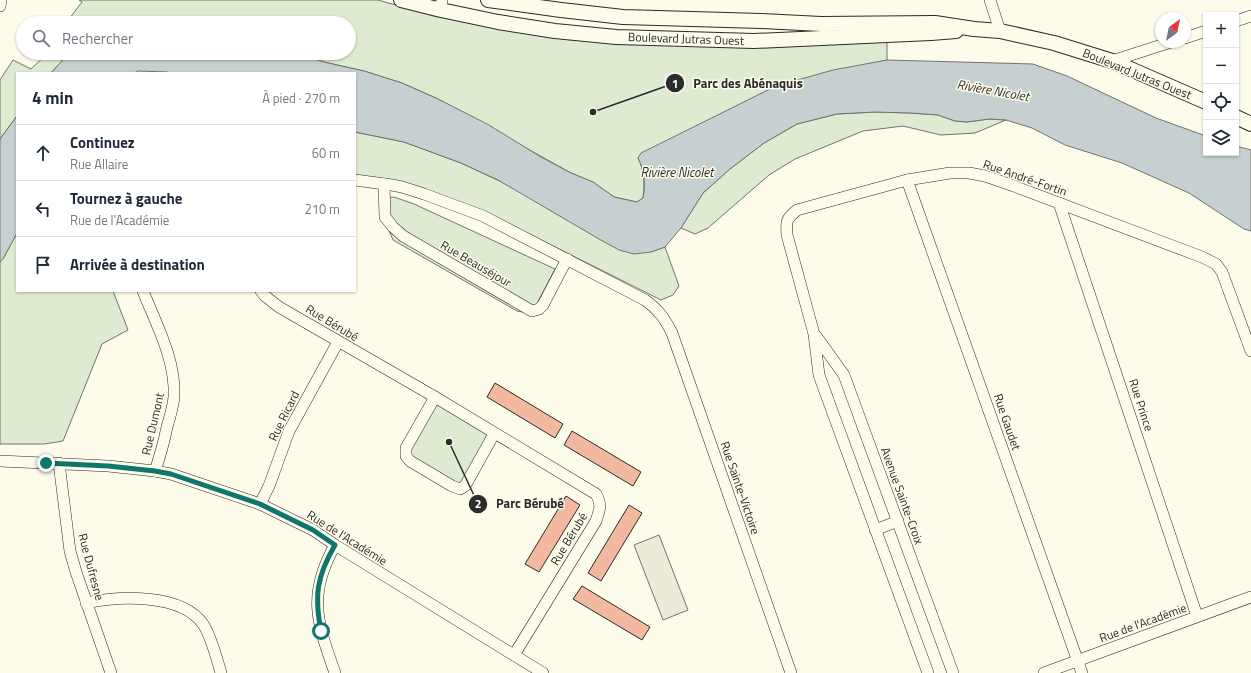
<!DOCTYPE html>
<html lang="fr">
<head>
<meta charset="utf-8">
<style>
	:root { --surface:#fff; --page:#f2f2f3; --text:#1f2937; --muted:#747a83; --line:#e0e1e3 }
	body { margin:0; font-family:"Titillium Web",sans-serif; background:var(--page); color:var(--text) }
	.controls { position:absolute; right:12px; top:12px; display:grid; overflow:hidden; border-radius:0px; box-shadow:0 1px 3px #0004 }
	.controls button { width:36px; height:36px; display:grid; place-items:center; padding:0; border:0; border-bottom:1px solid var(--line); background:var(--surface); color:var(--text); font:20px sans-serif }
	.compass { position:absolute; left:1155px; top:12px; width:36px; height:36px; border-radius:50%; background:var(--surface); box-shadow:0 1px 3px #0004; rotate:33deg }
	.stop { position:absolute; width:12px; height:12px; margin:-9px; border:3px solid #0f766e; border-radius:50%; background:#fff }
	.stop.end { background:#0f766e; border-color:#fff; box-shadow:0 1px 4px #0008 }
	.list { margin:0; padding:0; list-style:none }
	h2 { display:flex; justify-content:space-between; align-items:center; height:52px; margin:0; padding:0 16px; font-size:17px }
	h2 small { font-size:13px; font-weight:400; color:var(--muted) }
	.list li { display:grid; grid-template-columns:26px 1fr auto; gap:12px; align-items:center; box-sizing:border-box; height:56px; padding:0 16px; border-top:1px solid var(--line) }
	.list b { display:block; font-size:15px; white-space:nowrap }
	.list p { margin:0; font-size:13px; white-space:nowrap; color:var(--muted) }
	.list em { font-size:13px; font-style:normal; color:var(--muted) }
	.icon { flex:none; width:22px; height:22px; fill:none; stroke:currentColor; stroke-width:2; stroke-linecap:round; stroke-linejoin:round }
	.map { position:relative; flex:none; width:1251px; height:673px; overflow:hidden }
	.search { position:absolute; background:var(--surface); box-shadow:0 1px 3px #0004; left:16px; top:16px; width:340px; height:44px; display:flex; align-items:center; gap:10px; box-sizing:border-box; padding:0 14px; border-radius:22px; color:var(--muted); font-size:15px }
	.panel { position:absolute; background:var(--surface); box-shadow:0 1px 3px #0004; left:16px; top:72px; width:340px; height:220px; border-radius:0px }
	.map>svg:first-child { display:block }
</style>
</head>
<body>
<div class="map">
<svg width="1251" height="673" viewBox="0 0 1251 673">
	<rect width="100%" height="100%" fill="#fdfbea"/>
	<g fill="#deebd1" stroke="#74746e">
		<path d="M79 0H378L434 16 539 35 887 39V60L776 86 638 158C644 169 645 185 643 198L637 202 614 197 593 182 571 173 438 99 402 83 364 71 324 62 296 53H349V23H184L171 20 134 23H66L82 2Z"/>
		<path d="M48 53H69L51 73H17V116L0 139V80L13 60 31 69Z"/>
		<path d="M875 112 911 113 938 115 955 121 967 122 989 119 1006 120 975 133 941 135 903 126 863 131 795 159 769 175 708 228 695 234 681 228 703 193 730 169 764 143 797 124 837 114Z"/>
		<path d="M355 132 404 142 461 163 651 252 665 247 679 286 673 295 661 300 483 211 355 176Z"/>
		<path d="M394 197 414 204 555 269 534 309 528 313 517 311 393 240 388 228 384 198Z"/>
		<path d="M17 233V291H113L128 330 102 344 63 441 44 444H0V262L3 259Z"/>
		<path d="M435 397 494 434 465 486 410 461V440Z"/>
	</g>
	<path fill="#eceadb" stroke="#74746e" d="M659 535 688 610 663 620 634 545Z"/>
	<g fill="#c7d0d0" stroke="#74746e">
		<path d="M69 53H296L324 62 364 71 402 83 438 99 489 125 541 157 571 173 593 182 614 197 637 202 643 198C646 185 644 169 638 158L641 153 776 86 833 70 887 60 1033 64 1067 76 1156 118 1206 136V153H1236V146L1251 150V231L1244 229 1189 193 1122 163 1065 145 1032 128 1006 120 989 119 967 122 955 121 938 115 911 113 875 112 837 114 797 124 764 143 730 169 703 193 681 228 665 247 651 252 634 254 619 250 599 239 498 180 461 163 404 142 355 132V73H170L167 72 138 71 134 73H51Z"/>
		<path d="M17 116V233L3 259 0 262V139Z"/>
	</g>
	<g fill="#f2b8a0" stroke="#2b2b2b">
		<path d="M495 383 563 424 555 438 487 397Z"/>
		<path d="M572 431 641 472 633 486 564 445Z"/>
		<path d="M566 496 580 505 539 572 525 564Z"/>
		<path d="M629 505 642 513 601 581 588 573Z"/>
		<path d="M582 586 650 627 642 640 573 599Z"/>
	</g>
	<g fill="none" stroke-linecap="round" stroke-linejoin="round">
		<g stroke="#2b2b2b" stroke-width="12">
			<g id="minor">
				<path d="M990 0 1000 31"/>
				<path d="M0 6 1 0"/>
				<path d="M441 10 442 0"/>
				<path d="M1236 21 1251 16"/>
				<path d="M1185 38 1206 31"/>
				<path d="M1112 61 1171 42"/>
				<path d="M355 180 392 185 402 187 424 194 483 216 645 300C658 309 665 319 672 333L791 673"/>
				<path d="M907 180 1082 673"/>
				<path d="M384 184 385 217 393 227 403 236 532 311 539 309 543 305 567 259"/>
				<path d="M1059 203 1197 616"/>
				<path d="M143 291C156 324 176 360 174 397 173 407 170 417 167 427 164 442 160 456 155 471"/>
				<path d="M261 291 265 296 279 307 435 397 596 494C602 505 600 509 596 521L514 655"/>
				<path d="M816 336 844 375 953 673"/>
				<path d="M435 397 406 448V456L410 461 452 486 460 489 465 486 494 434"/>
				<path d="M0 461 108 466 155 471 171 474 260 504 313 530 335 545 543 673"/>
				<path d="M59 463 70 551 76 572 111 673"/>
				<path d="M260 504 269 486 289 431 338 342"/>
				<path d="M875 530 898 521"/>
				<path d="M86 603C119 596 181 593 203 624 211 636 217 659 221 673"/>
				<path d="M335 673C317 622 307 595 335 545"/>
				<path d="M928 673 819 375 814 334 787 235C786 221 786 219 797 210L907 180 950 173H969L985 176 1014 186 1202 257 1216 264 1222 272 1251 351"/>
				<path d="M1044 673 1251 597"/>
			</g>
		</g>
		<g stroke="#2b2b2b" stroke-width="16">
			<g id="major">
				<path d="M401 0 441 10 498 22 555 31 616 37 754 41 931 33 956 31"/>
				<path d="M488 0 561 10 623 17 761 21 821 24 935 23 974 29 1000 31 1054 43 1112 61 1206 102"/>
				<path d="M1236 117 1251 124"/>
			</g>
		</g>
		<use href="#minor" stroke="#fdfbea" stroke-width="11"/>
		<use href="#major" stroke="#fdfbea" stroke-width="14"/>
	</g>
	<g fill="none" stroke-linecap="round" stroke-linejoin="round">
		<path stroke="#0f766e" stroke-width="5" d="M46 463 108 466 155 471 171 474 260 504 313 530 335 545C317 576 314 595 321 631"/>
	</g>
	<g text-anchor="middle" stroke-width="3" stroke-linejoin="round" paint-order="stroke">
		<g font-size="12" fill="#2b2b2b" stroke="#fdfbea">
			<text transform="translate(686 39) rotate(2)" y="4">Boulevard Jutras Ouest</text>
			<text transform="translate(1137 74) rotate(22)" y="4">Boulevard Jutras Ouest</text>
			<text transform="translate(1025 178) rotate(19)" y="4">Rue André-Fortin</text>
			<text transform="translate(476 264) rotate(30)" y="4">Rue Beauséjour</text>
			<text transform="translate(332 323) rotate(31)" y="4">Rue Bérubé</text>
			<text transform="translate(1141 405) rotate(72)" y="4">Rue Prince</text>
			<text transform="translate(284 416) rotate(-64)" y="4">Rue Ricard</text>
			<text transform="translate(1007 422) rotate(71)" y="4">Rue Gaudet</text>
			<text transform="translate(153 424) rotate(-77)" y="4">Rue Dumont</text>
			<text transform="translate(740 488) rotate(71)" y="4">Rue Sainte-Victoire</text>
			<text transform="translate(902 496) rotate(70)" y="4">Avenue Sainte-Croix</text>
			<text transform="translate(347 538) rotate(32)" y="4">Rue de l'Académie</text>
			<text transform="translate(569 539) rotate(-59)" y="4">Rue Bérubé</text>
			<text transform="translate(91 567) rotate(75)" y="4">Rue Dufresne</text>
			<text transform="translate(1143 623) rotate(-20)" y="4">Rue de l'Académie</text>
		</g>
		<g font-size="13" font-style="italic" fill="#2b2b2b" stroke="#fdfbea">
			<text transform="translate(993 90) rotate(10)" y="5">Rivière Nicolet</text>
			<text x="677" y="177">Rivière Nicolet</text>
		</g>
	</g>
	<path fill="none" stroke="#2b2b2b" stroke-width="1.5" d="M593 112L675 83M449 442L478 504"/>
	<g fill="#2b2b2b" stroke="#fdfbea" stroke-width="1.5">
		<circle cx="593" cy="112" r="4"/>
		<circle cx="449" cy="442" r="4"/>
		<circle cx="675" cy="83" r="10"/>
		<circle cx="478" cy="504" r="10"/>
	</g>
	<g font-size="12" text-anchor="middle" font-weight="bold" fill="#fff">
		<text x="675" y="88">1</text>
		<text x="478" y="508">2</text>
	</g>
	<g font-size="13" text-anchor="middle" font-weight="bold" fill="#2b2b2b" stroke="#fdfbea" stroke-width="3" stroke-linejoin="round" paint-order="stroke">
		<text x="748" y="88">Parc des Abénaquis</text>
		<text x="530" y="508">Parc Bérubé</text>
	</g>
</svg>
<div class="controls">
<button>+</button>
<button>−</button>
<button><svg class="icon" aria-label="locate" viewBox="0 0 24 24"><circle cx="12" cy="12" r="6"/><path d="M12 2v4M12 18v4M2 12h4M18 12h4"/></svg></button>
<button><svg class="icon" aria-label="layers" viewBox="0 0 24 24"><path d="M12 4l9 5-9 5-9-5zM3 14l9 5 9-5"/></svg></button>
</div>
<svg class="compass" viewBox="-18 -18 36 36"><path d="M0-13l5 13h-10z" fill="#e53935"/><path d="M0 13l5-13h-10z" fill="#747a83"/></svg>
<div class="stop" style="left:321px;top:631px"></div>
<div class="stop end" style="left:46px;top:463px"></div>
<div class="search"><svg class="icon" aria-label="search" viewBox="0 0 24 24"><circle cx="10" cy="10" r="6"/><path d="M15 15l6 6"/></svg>Rechercher</div>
<section class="panel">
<h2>4 min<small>À pied · 270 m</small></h2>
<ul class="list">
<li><svg class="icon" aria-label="ahead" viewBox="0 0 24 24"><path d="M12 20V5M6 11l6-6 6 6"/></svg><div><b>Continuez</b><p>Rue Allaire</p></div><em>60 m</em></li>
<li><svg class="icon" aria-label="left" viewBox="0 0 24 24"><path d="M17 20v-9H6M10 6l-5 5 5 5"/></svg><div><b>Tournez à gauche</b><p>Rue de l'Académie</p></div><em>210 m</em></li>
<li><svg class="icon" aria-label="arrive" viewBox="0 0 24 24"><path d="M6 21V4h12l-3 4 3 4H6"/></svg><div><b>Arrivée à destination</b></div></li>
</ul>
</section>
</div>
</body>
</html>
